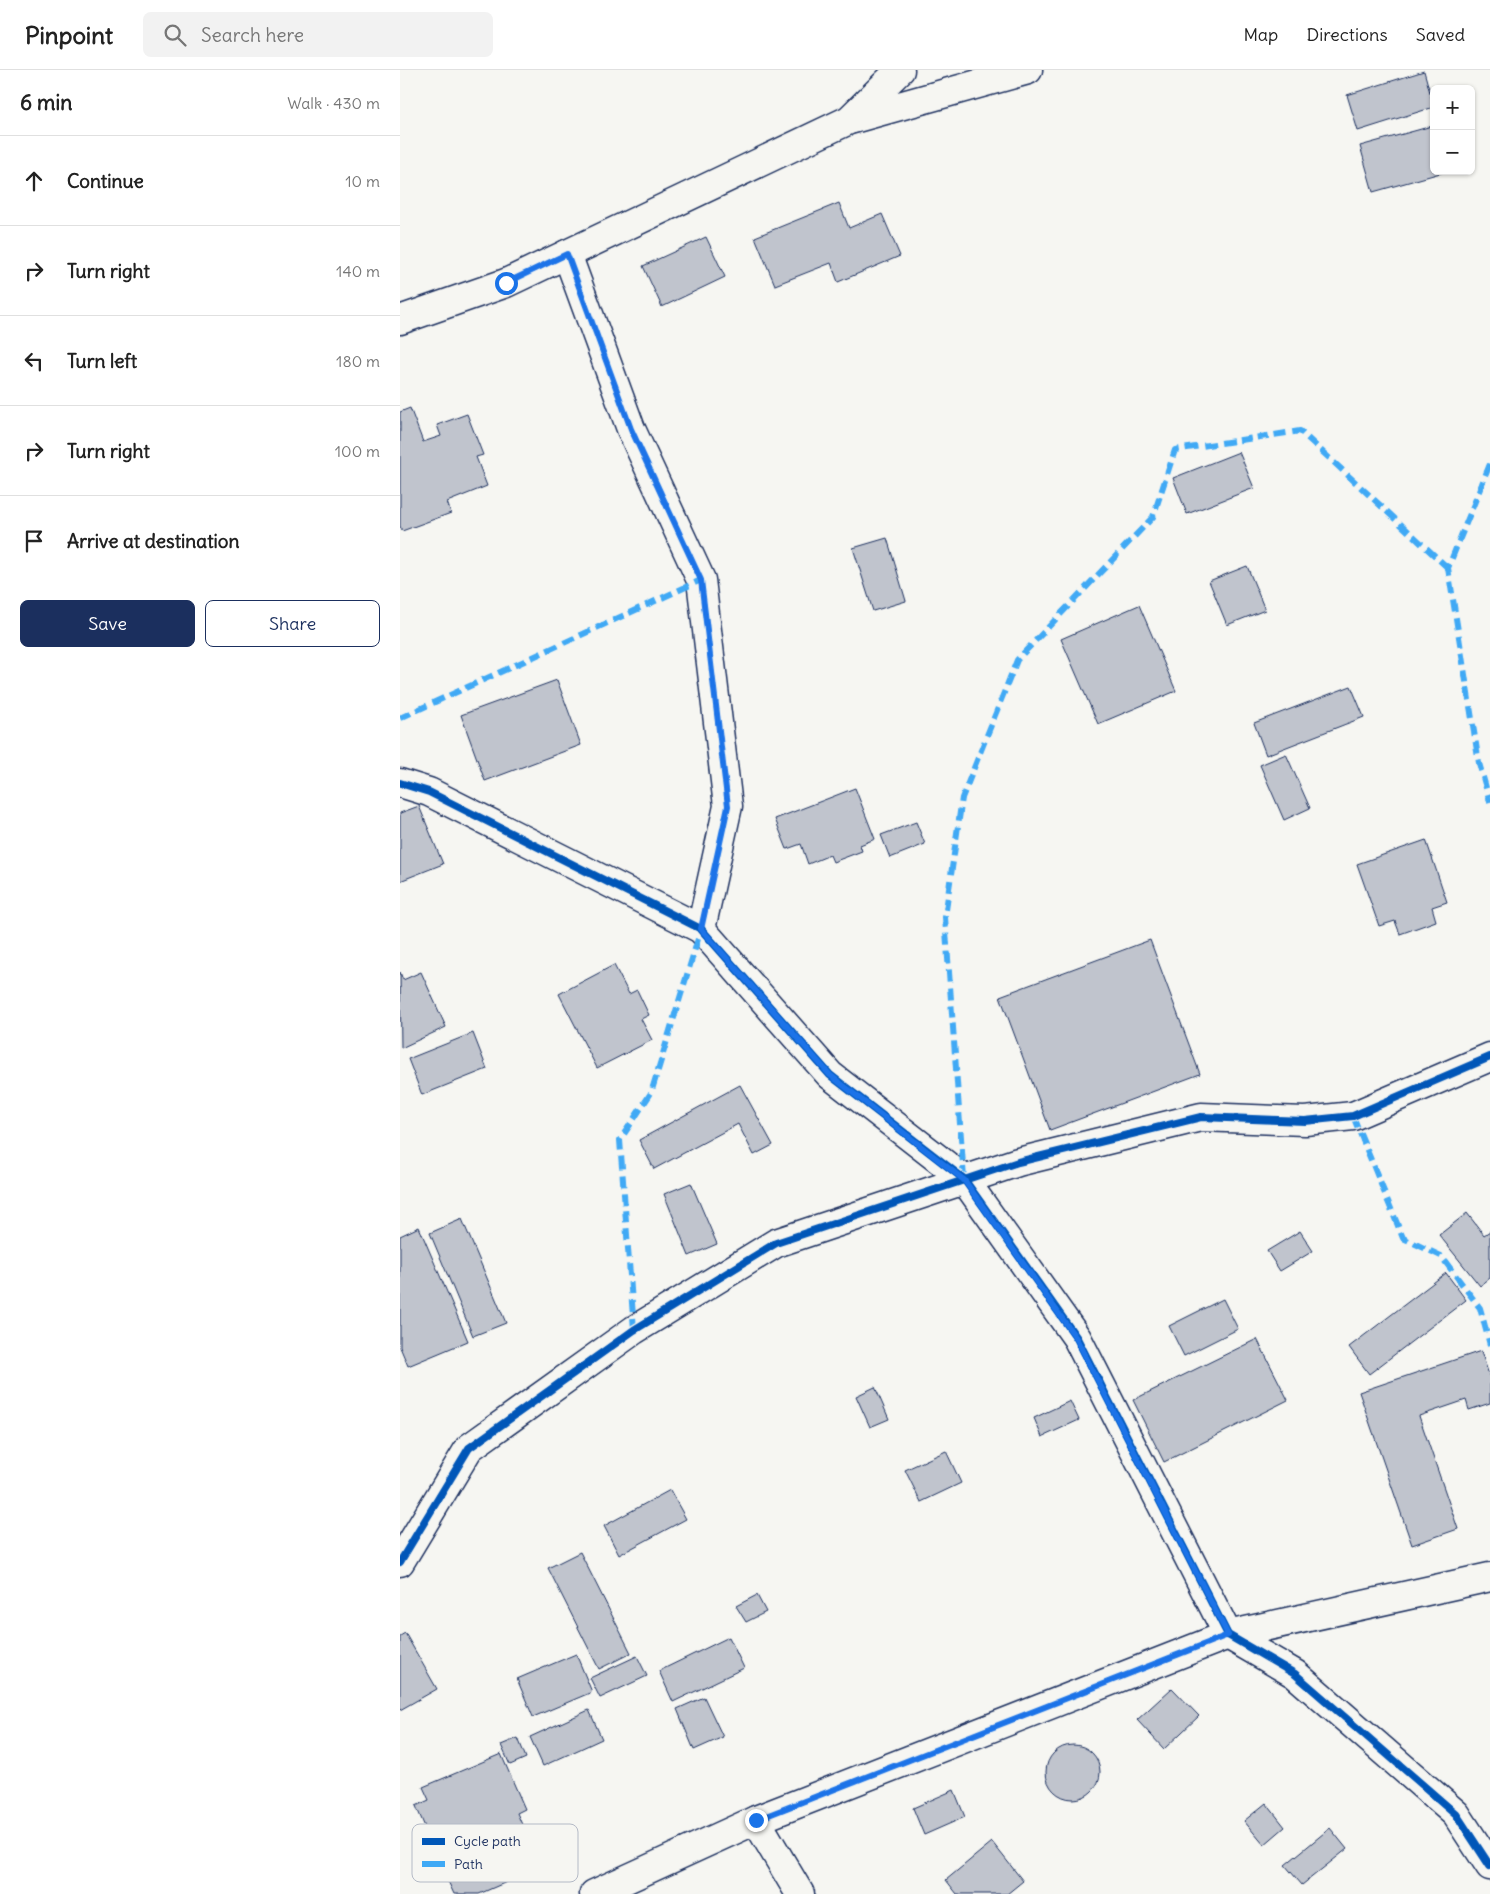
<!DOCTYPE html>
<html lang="en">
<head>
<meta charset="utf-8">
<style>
	:root { --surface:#fff; --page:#f2f2f2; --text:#222; --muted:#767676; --line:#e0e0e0; --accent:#1b2f5e }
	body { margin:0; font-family:Delius,sans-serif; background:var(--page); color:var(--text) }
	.controls { position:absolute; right:15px; top:15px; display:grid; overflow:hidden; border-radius:8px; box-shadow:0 1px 4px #0004 }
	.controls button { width:45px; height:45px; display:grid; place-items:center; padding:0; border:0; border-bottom:1px solid var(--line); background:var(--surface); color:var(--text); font:25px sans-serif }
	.stop { position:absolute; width:15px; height:15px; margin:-11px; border:4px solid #1a73e8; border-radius:50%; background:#fff }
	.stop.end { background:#1a73e8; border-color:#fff; box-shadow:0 1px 5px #0008 }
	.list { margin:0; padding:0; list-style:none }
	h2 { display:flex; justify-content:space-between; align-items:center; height:65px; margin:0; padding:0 20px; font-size:21px }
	h2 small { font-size:16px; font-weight:400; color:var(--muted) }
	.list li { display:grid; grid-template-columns:32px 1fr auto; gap:15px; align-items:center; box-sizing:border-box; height:90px; padding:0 20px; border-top:1px solid var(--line) }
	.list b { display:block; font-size:19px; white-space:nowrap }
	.list em { font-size:16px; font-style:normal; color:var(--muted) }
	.actions { display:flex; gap:10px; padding:15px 20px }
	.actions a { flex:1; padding:11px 0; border:1px solid var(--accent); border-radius:8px; text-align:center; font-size:18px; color:var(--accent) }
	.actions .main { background:var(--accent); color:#fff }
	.icon { flex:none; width:28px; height:28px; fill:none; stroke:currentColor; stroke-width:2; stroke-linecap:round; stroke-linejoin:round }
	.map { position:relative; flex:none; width:1090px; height:1824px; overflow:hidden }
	header { display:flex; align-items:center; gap:30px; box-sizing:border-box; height:70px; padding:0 25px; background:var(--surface); border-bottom:1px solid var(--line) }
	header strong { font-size:24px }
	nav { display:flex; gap:28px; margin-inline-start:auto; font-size:18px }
	.search { width:350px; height:45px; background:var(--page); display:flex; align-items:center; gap:12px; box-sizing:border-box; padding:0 18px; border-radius:8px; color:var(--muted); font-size:19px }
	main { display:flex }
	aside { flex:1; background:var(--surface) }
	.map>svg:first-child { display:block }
</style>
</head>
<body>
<header>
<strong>Pinpoint</strong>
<div class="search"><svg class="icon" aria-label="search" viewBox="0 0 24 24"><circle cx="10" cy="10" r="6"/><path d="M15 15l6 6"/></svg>Search here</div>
<nav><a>Map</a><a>Directions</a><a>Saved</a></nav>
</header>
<main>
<aside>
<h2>6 min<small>Walk · 430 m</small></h2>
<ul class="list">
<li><svg class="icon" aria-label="ahead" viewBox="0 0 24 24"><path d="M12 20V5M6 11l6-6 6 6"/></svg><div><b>Continue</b></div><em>10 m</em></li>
<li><svg class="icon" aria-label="right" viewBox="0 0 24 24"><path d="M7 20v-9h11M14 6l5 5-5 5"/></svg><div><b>Turn right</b></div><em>140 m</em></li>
<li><svg class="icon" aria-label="left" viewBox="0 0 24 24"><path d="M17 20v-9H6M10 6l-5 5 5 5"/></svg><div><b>Turn left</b></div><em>180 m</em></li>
<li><svg class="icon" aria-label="right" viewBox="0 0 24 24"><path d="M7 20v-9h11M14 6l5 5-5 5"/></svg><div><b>Turn right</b></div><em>100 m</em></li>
<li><svg class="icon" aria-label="arrive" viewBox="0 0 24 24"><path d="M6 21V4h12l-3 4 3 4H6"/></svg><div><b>Arrive at destination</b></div></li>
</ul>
<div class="actions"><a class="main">Save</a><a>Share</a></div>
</aside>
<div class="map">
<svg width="1090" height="1824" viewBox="0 0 1090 1824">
	<rect width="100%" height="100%" fill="#f6f6f2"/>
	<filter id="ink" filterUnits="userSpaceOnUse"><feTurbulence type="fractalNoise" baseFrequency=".02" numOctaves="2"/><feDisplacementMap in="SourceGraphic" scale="10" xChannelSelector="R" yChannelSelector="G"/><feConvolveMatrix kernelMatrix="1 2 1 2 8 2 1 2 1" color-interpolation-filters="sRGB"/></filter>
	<g filter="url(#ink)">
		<g fill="#c0c4cd" stroke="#1b2f5e">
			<path d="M1024 1 1034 37 958 61 947 25Z"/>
			<path d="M1032 56 1034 64V101L1044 102 973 122 960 76Z"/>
			<path d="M439 133 449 158 482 144 500 186 438 212 431 193 375 215 355 167Z"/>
			<path d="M306 167 325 207 262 237 243 196Z"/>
			<path d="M10 338 23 372 41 366 37 355 67 344 83 385 76 387 87 416 47 432 51 443 2 461 0 456V342Z"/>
			<path d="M839 382 854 418 787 444 773 408Z"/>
			<path d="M487 468 506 531 473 541 453 478Z"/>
			<path d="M847 496 865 540 827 555 809 511Z"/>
			<path d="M739 535 776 621 698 654 661 569Z"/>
			<path d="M157 610 181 675 85 711 61 645Z"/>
			<path d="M951 616 964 647 866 685 854 653Z"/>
			<path d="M886 684 910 738 884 750 860 695Z"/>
			<path d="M455 718 475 769 460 775 462 781 433 792 430 785 408 794 401 774 387 779 375 749Z"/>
			<path d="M19 736 43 794 0 811V743Z"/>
			<path d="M516 752 525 774 490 788 481 765Z"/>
			<path d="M1026 770 1047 832 1032 837 1036 851 1000 864 995 851 979 856 957 794Z"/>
			<path d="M750 870 800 1004 650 1060 600 926Z"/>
			<path d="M214 895 229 924 237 920 249 945 241 949 252 970 197 998 159 924Z"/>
			<path d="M0 902 3 910 21 902 46 957 1 978Z"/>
			<path d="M73 963 87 999 22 1025 8 989Z"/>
			<path d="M340 1015 373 1075 354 1085 338 1054 254 1099 239 1070Z"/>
			<path d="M291 1113 317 1174 289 1186 264 1124Z"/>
			<path d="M1067 1143 1084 1165 1090 1161V1208L1080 1216 1039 1165Z"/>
			<path d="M62 1149 106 1253 73 1266 30 1163Z"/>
			<path d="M19 1157 68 1271 8 1296 0 1277V1166Z"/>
			<path d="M900 1161 913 1181 880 1201 867 1181Z"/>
			<path d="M1046 1203 1066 1230 969 1304 949 1277Z"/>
			<path d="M823 1229 838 1259 784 1286 769 1256Z"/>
			<path d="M857 1269 888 1330 764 1392 733 1330Z"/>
			<path d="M1081 1281 1090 1308V1333L1069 1340 1066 1330 1019 1346 1058 1459 1012 1475 959 1322Z"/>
			<path d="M475 1317 489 1349 470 1357 456 1326Z"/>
			<path d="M670 1331 679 1350 642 1367 634 1348Z"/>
			<path d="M546 1381 561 1413 521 1432 505 1400Z"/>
			<path d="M270 1420 286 1449 219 1485 204 1456Z"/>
			<path d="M180 1482 231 1583 199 1599 148 1498Z"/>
			<path d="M357 1525 366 1542 346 1552 336 1536Z"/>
			<path d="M5 1563 37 1619 0 1640V1566Z"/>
			<path d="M329 1567 344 1598 273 1632 259 1601Z"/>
			<path d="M176 1584 192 1622 133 1647 117 1609Z"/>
			<path d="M237 1586 247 1606 200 1628 190 1608Z"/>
			<path d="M772 1618 799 1646 764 1679 737 1650Z"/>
			<path d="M304 1627 323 1667 294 1680 277 1639Z"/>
			<path d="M189 1640 202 1669 143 1696 130 1667Z"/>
			<path d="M118 1668 126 1688 110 1695 101 1675Z"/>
			<circle cx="673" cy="1702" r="27"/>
			<path d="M101 1684 125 1739 117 1743 126 1764 133 1760 148 1794 79 1824H54L47 1809 61 1803 50 1778 36 1783 16 1736 29 1730 23 1717Z"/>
			<path d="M554 1720 565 1747 524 1765 513 1738Z"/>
			<path d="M866 1733 885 1757 864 1775 844 1751Z"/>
			<path d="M930 1758 947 1779 902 1815 885 1795Z"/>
			<path d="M592 1772 623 1811 607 1824H557L546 1810Z"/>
		</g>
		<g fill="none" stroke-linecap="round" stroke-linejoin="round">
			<g stroke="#1b2f5e" stroke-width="31">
				<g id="minor">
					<path d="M453 49 628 0"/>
					<path d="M167 184 231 359 301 510 328 736 301 859"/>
					<path d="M0 250 106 213 449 50 500 0"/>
					<path d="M0 713 29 722 301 859 430 1005 564 1109 677 1268 828 1565 895 1604 1056 1744 1090 1796"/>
					<path d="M0 1492 69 1378 234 1260 376 1173 618 1092 801 1047 905 1051 953 1046 1090 987"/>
					<path d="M356 1750 400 1824"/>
					<path d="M194 1824 356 1750 828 1565 1090 1507"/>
				</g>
			</g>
			<use href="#minor" stroke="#f6f6f2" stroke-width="28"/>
			<g stroke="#3fa9f5" stroke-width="6" stroke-dasharray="12 6" stroke-linecap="butt">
				<path d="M1090 394 1048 498 1079 693 1090 732"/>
				<path d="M0 648 301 510"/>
				<path d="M953 1046 1003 1168 1041 1186 1080 1238 1090 1275"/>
				<path d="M564 1109 545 847 562 728 617 590 753 447 775 380 900 361 1048 498"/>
				<path d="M234 1260 220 1070 251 1023 301 859"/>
			</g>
			<g stroke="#f6f6f2" stroke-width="11">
				<g id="cycleway">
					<path d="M0 713 29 722 301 859 430 1005 564 1109 677 1268 828 1565 895 1604 1056 1744 1090 1796"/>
					<path d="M0 1492 69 1378 234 1260 376 1173 618 1092 801 1047 905 1051 953 1046 1090 987"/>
				</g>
			</g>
			<use href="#cycleway" stroke="#0057b8" stroke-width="8"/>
		</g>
	</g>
	<g fill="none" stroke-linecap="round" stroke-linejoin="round" filter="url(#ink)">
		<path stroke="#1a73e8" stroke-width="6" d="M106 213 167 184 231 359 301 510 328 736 301 859 430 1005 564 1110 676 1268 828 1565 356 1750"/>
	</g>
	<rect x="12" y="1754" width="166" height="58" rx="8" fill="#f6f6f2" stroke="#b4bac6" stroke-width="1"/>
	<rect x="22" y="1768" width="23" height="7" fill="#0057b8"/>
	<rect x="22" y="1791" width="23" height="6" fill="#3fa9f5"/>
	<g font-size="14" fill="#1b2f5e">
		<text x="54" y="1776">Cycle path</text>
		<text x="54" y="1799">Path</text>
	</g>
</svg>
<div class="controls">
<button>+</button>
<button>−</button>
</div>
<div class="stop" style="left:106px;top:213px"></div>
<div class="stop end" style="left:356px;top:1750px"></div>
</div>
</main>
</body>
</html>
